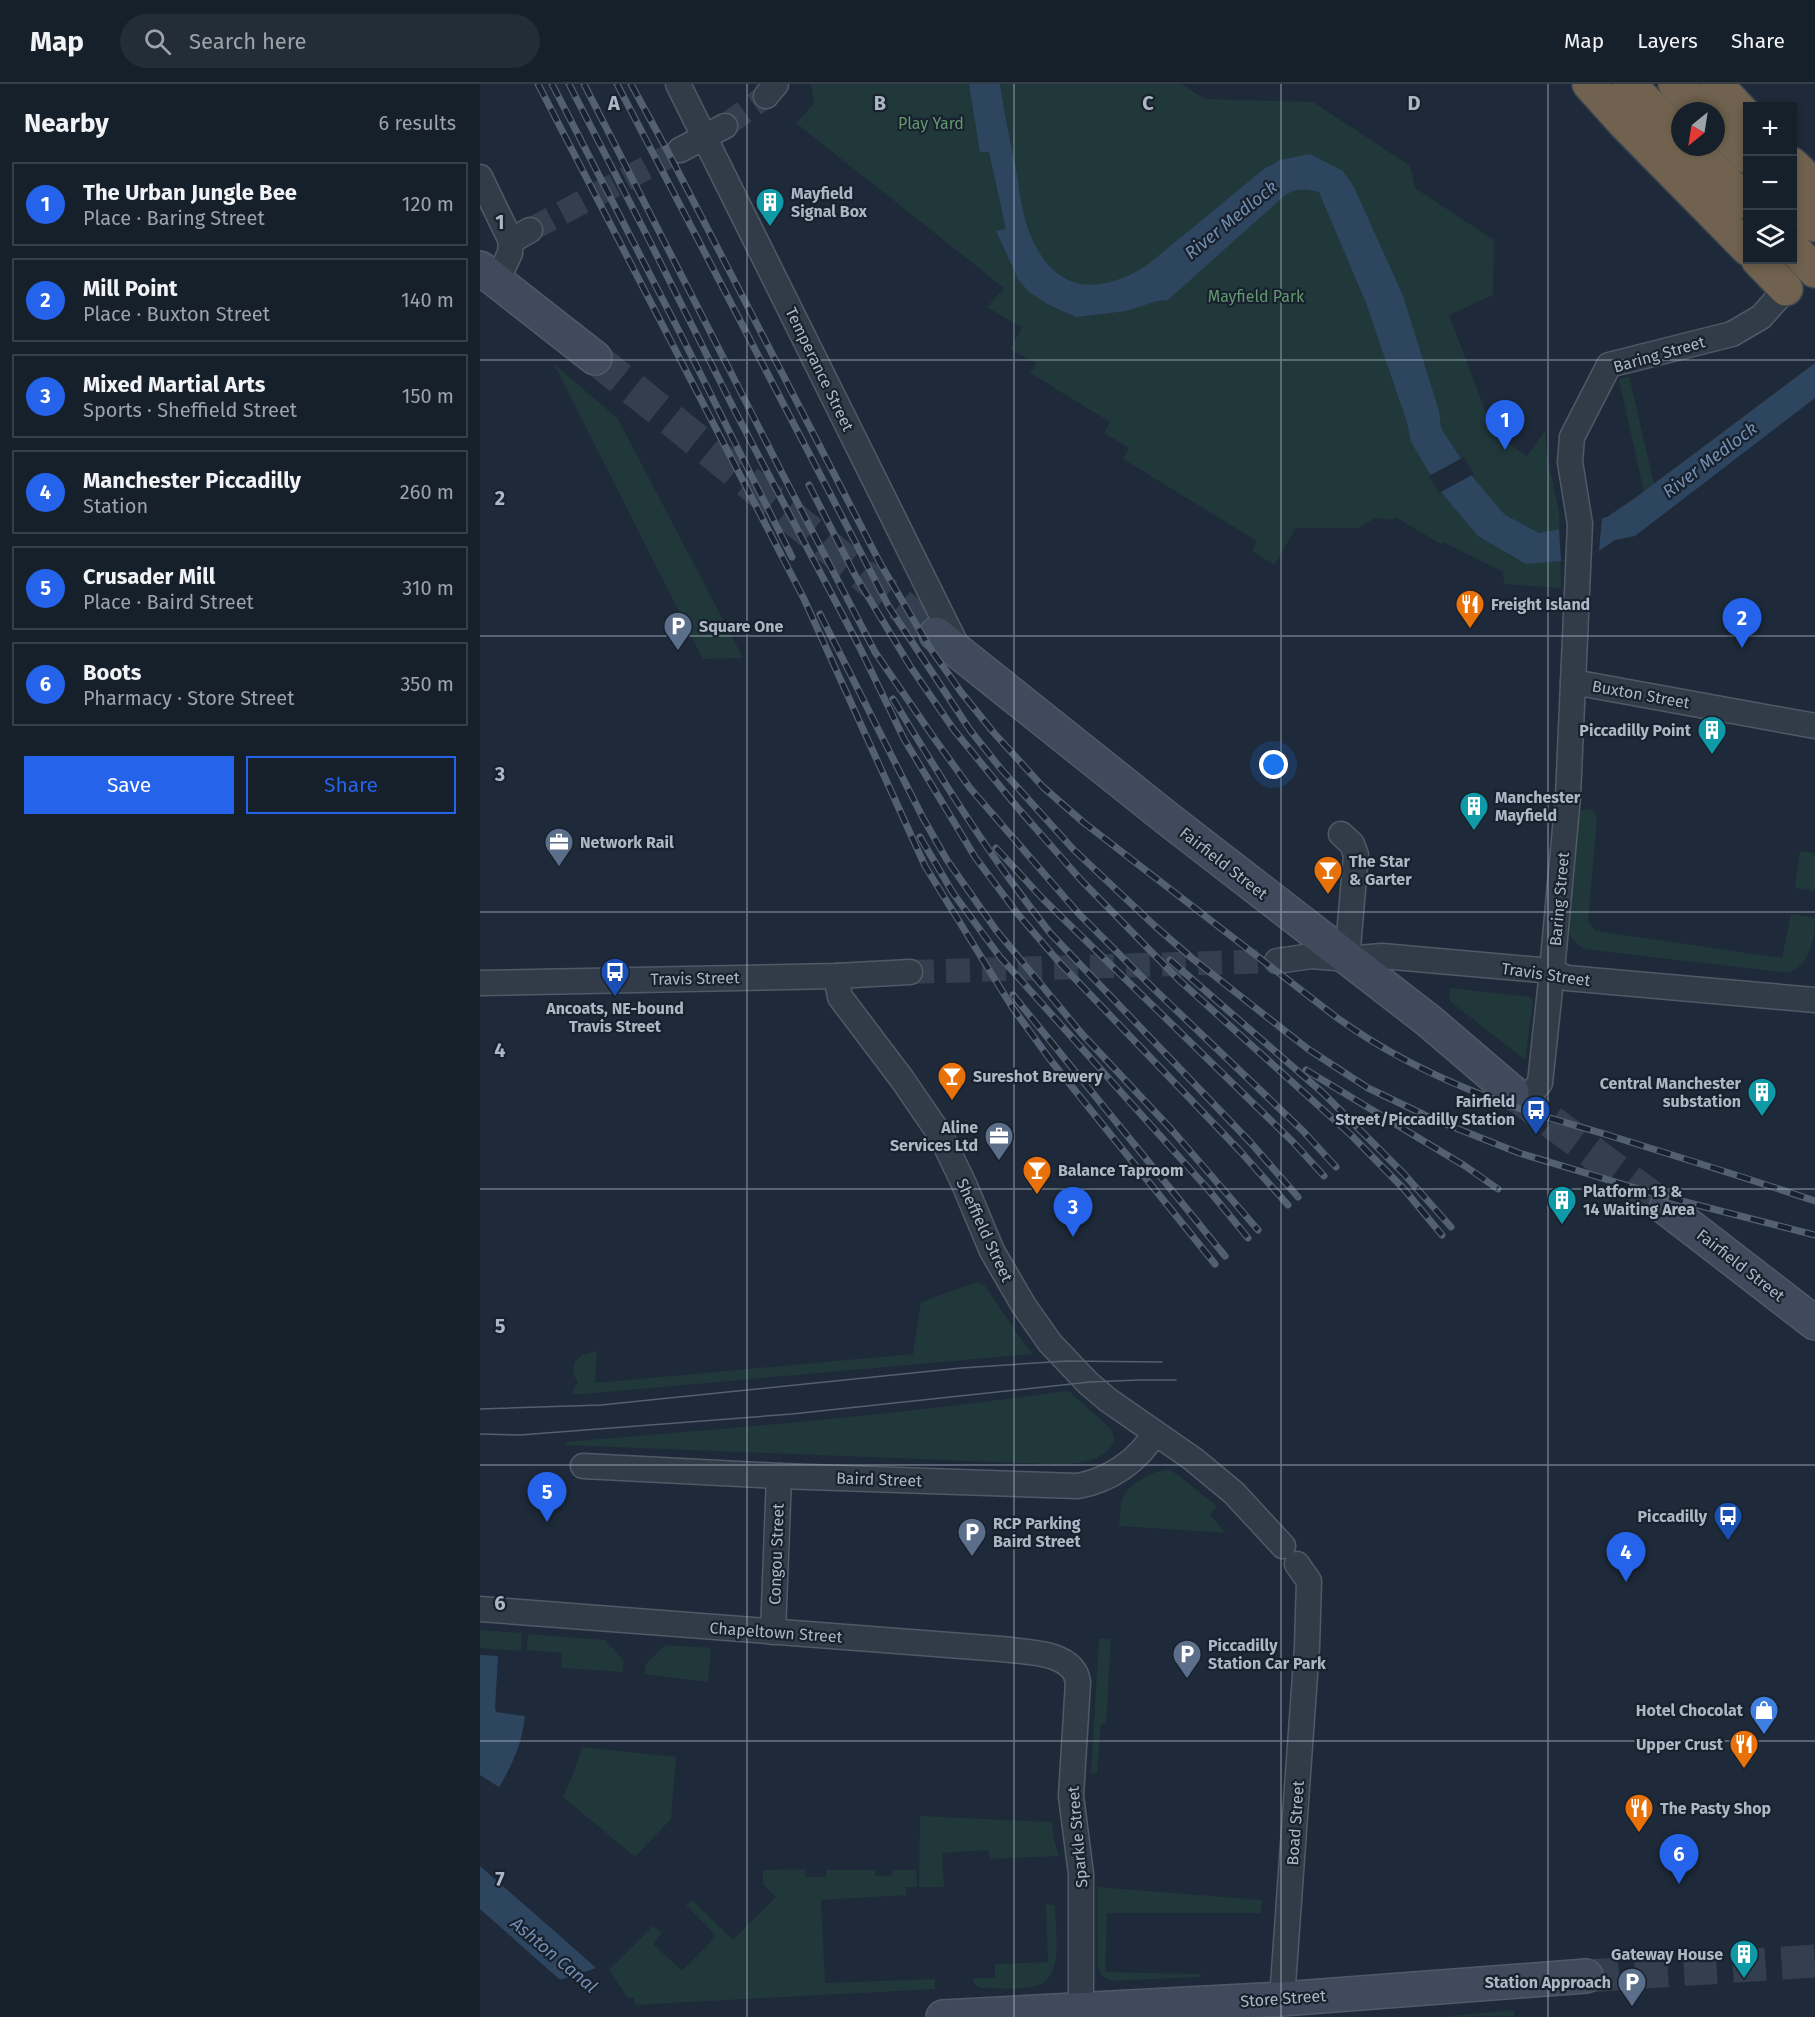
<!DOCTYPE html>
<html lang="en">
<head>
<meta charset="utf-8">
<style>
	:root { --surface:#16202b; --page:#232d37; --text:#f1f3f6; --muted:#9ea3a9; --line:#353e47; --accent:#2563eb }
	body { margin:0; font-family:"Fira Sans",sans-serif; background:var(--page); color:var(--text) }
	.controls { position:absolute; right:18px; top:18px; display:grid; overflow:hidden; border-radius:0px; box-shadow:0 3px 9px #0003 }
	.controls button { width:54px; height:54px; display:grid; place-items:center; padding:0; border:0; border-bottom:2px solid var(--line); background:var(--surface); color:var(--text); font:30px sans-serif }
	.compass { position:absolute; left:1191px; top:18px; width:54px; height:54px; border-radius:50%; background:var(--surface); box-shadow:0 3px 9px #0003; rotate:210deg }
	.you { position:absolute; left:794px; top:681px; width:21px; height:21px; margin:-15px; border:4px solid #fff; border-radius:50%; background:#1a73e8; box-shadow:0 0 0 9px #1a73e833 }
	.badge { display:grid; place-items:center; width:39px; height:39px; border-radius:50%; background:var(--accent); color:#fff; font-size:20px; font-weight:700 }
	.pin { position:absolute; translate:-50% -50px; filter:drop-shadow(0 2px 3px #0008) }
	.pin::after { content:''; position:absolute; top:32px; width:21px; height:18px; background:inherit; clip-path:polygon(0 0,100% 0,50% 100%) }
	.list { margin:0; padding:0; list-style:none }
	h2 { display:flex; justify-content:space-between; align-items:center; height:78px; margin:0; padding:0 24px; font-size:26px }
	h2 small { font-size:20px; font-weight:400; color:var(--muted) }
	.list li { display:grid; grid-template-columns:39px 1fr auto; gap:18px; align-items:center; box-sizing:border-box; height:84px; margin:0 12px 12px; padding:0 12px; border:2px solid var(--line); border-radius:0px }
	.list b { display:block; font-size:22px; white-space:nowrap }
	.list p { margin:0; font-size:20px; white-space:nowrap; color:var(--muted) }
	.list em { font-size:20px; font-style:normal; color:var(--muted) }
	.actions { display:flex; gap:12px; padding:18px 24px }
	.actions a { flex:1; padding:14px 0; border:2px solid var(--accent); border-radius:0px; text-align:center; font-size:21px; color:var(--accent) }
	.actions .main { background:var(--accent); color:#fff }
	.icon { flex:none; width:33px; height:33px; fill:none; stroke:currentColor; stroke-width:2; stroke-linecap:round; stroke-linejoin:round }
	.map { position:relative; flex:none; width:1335px; height:1933px; overflow:hidden }
	header { display:flex; align-items:center; gap:36px; box-sizing:border-box; height:84px; padding:0 30px; background:var(--surface); border-bottom:2px solid var(--line) }
	header strong { font-size:28px }
	nav { display:flex; gap:33px; margin-inline-start:auto; font-size:21px }
	.search { width:420px; height:54px; background:var(--page); display:flex; align-items:center; gap:15px; box-sizing:border-box; padding:0 21px; border-radius:33px; color:var(--muted); font-size:22px }
	main { display:flex }
	aside { flex:1; background:var(--surface) }
	.map>svg:first-child { display:block }
</style>
</head>
<body>
<header>
<strong>Map</strong>
<div class="search"><svg class="icon" aria-label="search" viewBox="0 0 24 24"><circle cx="10" cy="10" r="6"/><path d="M15 15l6 6"/></svg>Search here</div>
<nav><a>Map</a><a>Layers</a><a>Share</a></nav>
</header>
<main>
<aside>
<h2>Nearby<small>6 results</small></h2>
<ul class="list">
<li><span class="badge">1</span><div><b>The Urban Jungle Bee</b><p>Place · Baring Street</p></div><em>120 m</em></li>
<li><span class="badge">2</span><div><b>Mill Point</b><p>Place · Buxton Street</p></div><em>140 m</em></li>
<li><span class="badge">3</span><div><b>Mixed Martial Arts</b><p>Sports · Sheffield Street</p></div><em>150 m</em></li>
<li><span class="badge">4</span><div><b>Manchester Piccadilly</b><p>Station</p></div><em>260 m</em></li>
<li><span class="badge">5</span><div><b>Crusader Mill</b><p>Place · Baird Street</p></div><em>310 m</em></li>
<li><span class="badge">6</span><div><b>Boots</b><p>Pharmacy · Store Street</p></div><em>350 m</em></li>
</ul>
<div class="actions"><a class="main">Save</a><a>Share</a></div>
</aside>
<div class="map">
<svg width="1335" height="1933" viewBox="0 0 1335 1933">
	<rect width="100%" height="100%" fill="#1e2a39"/>
	<g fill="#20383a">
		<path d="M331 0H701L725 15 833 18 930 82 935 104 1014 156 1013 211 969 231 1014 350 1047 372 1065 347 1067 372 1079 427 1081 504 1024 500 1023 488 963 458 961 460 915 433 913 436 895 434 878 444H816L794 481 772 467 777 457 643 375 649 364 624 349 630 338 550 289 556 279 530 265 542 244 507 223 524 204 316 39 334 20Z"/>
		<path d="M74 280 138 335 263 574 223 575Z"/>
		<path d="M1149 292 1174 400 1164 408 1139 296Z"/>
		<path d="M1108 725 1113 726 1117 736 1108 837 1116 847 1302 874 1311 830 1335 834C1335 854 1330 882 1308 889L1104 865C1096 859 1091 856 1088 846L1095 732 1102 726Z"/>
		<path d="M1320 767 1335 769V807L1315 804Z"/>
		<path d="M971 904 1051 913 1053 917 1045 976 971 918 969 910Z"/>
		<path d="M497 1198 505 1202 541 1255 553 1270 92 1311 94 1304 98 1298 96 1294 93 1292 94 1279 102 1271 117 1267 115 1299 433 1270 441 1218Z"/>
		<path d="M585 1307 590 1308 631 1345 635 1356C620 1388 568 1379 539 1379L85 1361 86 1358C253 1344 420 1331 585 1307Z"/>
		<path d="M688 1385 698 1391 737 1422 730 1431 746 1449 639 1442C640 1434 640 1425 642 1417 647 1400 672 1387 688 1385Z"/>
		<path d="M0 1546 42 1549 41 1567 0 1564Z"/>
		<path d="M48 1550 125 1556 143 1576V1588L81 1584 82 1569 47 1566Z"/>
		<path d="M619 1554 631 1555 626 1640H621L617 1689H611Z"/>
		<path d="M185 1561 231 1564 228 1598 164 1590 166 1580Z"/>
		<path d="M102 1663 196 1673 191 1735 155 1773 83 1713 94 1688Z"/>
		<path d="M440 1732 572 1738 574 1756 579 1772 510 1775 508 1766 462 1769 464 1803H439Z"/>
		<path d="M325 1785V1793H346V1786H395V1792H411L412 1786H436L437 1803H426V1811L341 1816 345 1899 455 1895V1905L155 1921 154 1914H148L129 1886 173 1842 182 1849 173 1860 202 1887 236 1852 206 1821 212 1816 253 1856 296 1813 283 1800V1786Z"/>
		<path d="M617 1803 782 1816 781 1829H627L625 1888 721 1890V1893L631 1897 621 1891 618 1882Z"/>
		<path d="M566 1820 575 1821C575 1847 586 1897 552 1903 536 1906 517 1904 500 1904L494 1900 493 1894H515V1880L568 1878Z"/>
		<path d="M1034 1926V1932L959 1933Z"/>
	</g>
	<g fill="#2e4560">
		<path d="M489 0H520C524 29 530 57 536 85 539 103 541 122 546 139 567 203 609 217 666 182L784 85 800 76 830 70 863 87 874 103 923 212 959 327 961 344 991 391 1025 431 1059 449 1082 445 1127 433 1155 414 1335 279V314L1155 452 1135 456 1119 467 1099 473 1081 477 1046 480 998 452 961 408 931 358 927 338 886 219 839 108C826 105 816 103 804 112L688 216 677 217 646 227 596 233 567 220 548 207 538 195 516 147 526 145 509 68H500Z"/>
		<path d="M0 1571 18 1572 15 1624 16 1628 45 1632C42 1659 33 1680 19 1703L0 1691Z"/>
		<path d="M0 1782 80 1852 115 1883 124 1893 105 1906 79 1895 0 1825Z"/>
	</g>
	<g fill="#1e2a39">
		<path d="M984 373 994 390 959 409 949 392Z"/>
		<path d="M1122 434 1119 467 1081 477 1079 445Z"/>
		<path d="M119 1883 134 1906 163 1933H132L104 1908 77 1897Z"/>
	</g>
	<g fill="none" stroke-linecap="round" stroke-linejoin="round">
		<g stroke="#333f4e" stroke-width="24" stroke-dasharray="24 12" stroke-linecap="butt">
			<path d="M245 42 286 12"/>
			<path d="M50 146 200 66"/>
			<path d="M430 888 797 877"/>
		</g>
		<g stroke="#333f4e" stroke-width="33" stroke-dasharray="33 16" stroke-linecap="butt">
			<path d="M115 274 456 550"/>
			<path d="M1032 1008 1186 1124"/>
			<path d="M1106 1892 1335 1877"/>
		</g>
		<g stroke="#4f5a67" stroke-width="27">
			<g id="street">
				<path d="M198 0 479 566"/>
				<path d="M286 12 296 0"/>
				<path d="M200 66 245 42"/>
				<path d="M0 93 31 157 30 169 17 197"/>
				<path d="M31 157 50 146"/>
				<path d="M1093 598 1335 642"/>
				<path d="M861 750 872 760 876 771 867 875"/>
				<path d="M797 877 832 872 867 875 902 872 1072 887 1087 894 1335 916"/>
				<path d="M356 892 360 913 422 995 461 1052 484 1100 512 1167 544 1222 570 1259 608 1299 628 1316 713 1375 754 1409 803 1462"/>
				<path d="M0 899 356 892 430 888"/>
				<path d="M1049 1012 1060 999 1072 887 1088 712 1100 440 1090 378 1092 353 1129 281 1252 250 1281 233 1306 205"/>
				<path d="M103 1382 299 1392 598 1402C630 1396 658 1377 675 1349"/>
				<path d="M0 1525 521 1565C545 1568 594 1567 598 1598L591 1712 601 1790V1927"/>
				<path d="M293 1548 299 1392"/>
				<path d="M802 1915 827 1563 829 1497 817 1480"/>
			</g>
		</g>
		<g stroke="#4f5a67" stroke-width="36">
			<g id="secondary">
				<path d="M0 184 115 274"/>
				<path d="M456 550 688 735 949 937 1032 1008"/>
				<path d="M1186 1124 1335 1239"/>
				<path d="M463 1933 802 1915 1106 1892"/>
			</g>
		</g>
		<g stroke="#3a4451" stroke-width="36">
			<g id="highway">
				<path d="M1109 0 1144 39 1268 165"/>
				<path d="M1149 0 1200 52"/>
				<path d="M1195 0 1222 27"/>
				<path d="M1236 0 1268 34"/>
				<path d="M1236 41 1268 73"/>
				<path d="M1211 63 1268 119"/>
				<path d="M1312 80 1335 102"/>
				<path d="M1312 118 1335 141"/>
				<path d="M1312 163 1335 187"/>
				<path d="M1278 176 1306 205"/>
			</g>
		</g>
		<use href="#street" stroke="#323c49" stroke-width="24"/>
		<use href="#secondary" stroke="#3f4b5d" stroke-width="33"/>
		<use href="#highway" stroke="#70624e" stroke-width="33"/>
		<g stroke="#536071" stroke-width="1.5">
			<path d="M0 1325 121 1321 481 1284 587 1277 682 1278"/>
			<path d="M0 1350 40 1351 312 1330 610 1298 659 1296H696"/>
		</g>
		<g stroke="#536071" stroke-width="7">
			<g id="rail">
				<path d="M58 0 324 515 445 782 532 923 572 978 735 1180"/>
				<path d="M72 0 200 249 312 473"/>
				<path d="M89 0 167 152 257 331 379 562 424 655 495 773 537 829 579 878 759 1066 808 1121"/>
				<path d="M104 0 301 387 395 568 454 654 490 704 599 830 674 905 823 1047 856 1083"/>
				<path d="M137 0 409 523 490 646 521 685 593 765 676 843 713 875 828 965 888 1004 953 1035 1039 1069 1182 1112 1335 1151"/>
				<path d="M151 0 188 68 400 479 450 564 481 608 514 649 563 703 603 738 856 933C904 968 957 994 1013 1015 1051 1030 1092 1040 1131 1052 1199 1073 1267 1094 1335 1117"/>
				<path d="M329 401 375 491 430 582 474 646 537 723 601 796 699 896 871 1051 923 1104 962 1151"/>
				<path d="M340 530 443 734 467 776 516 846 602 950 691 1045 778 1146"/>
				<path d="M413 615C462 696 512 776 571 850L771 1059 818 1113"/>
				<path d="M440 753 473 809 520 873 727 1104 768 1154"/>
				<path d="M516 764 563 815 813 1058 844 1092"/>
				<path d="M690 876 843 1009 924 1090 971 1143"/>
				<path d="M533 911 745 1172"/>
				<path d="M826 986 985 1082 1018 1105"/>
			</g>
		</g>
		<use href="#rail" stroke="#18212d" stroke-width="4.5" stroke-dasharray="14" stroke-linecap="butt"/>
	</g>
	<path fill="none" stroke="#acb7c6" stroke-width="1.5" stroke-opacity="0.55" d="M267 0V1933M534 0V1933M801 0V1933M1068 0V1933M0 276H1335M0 552H1335M0 828H1335M0 1105H1335M0 1381H1335M0 1657H1335"/>
	<defs>
		<g id="building-pin" transform="scale(1.5)"><path d="M0 17L-7.5 6A9.5 9.5 0 1 1 7.5 6Z" fill="#0f9aa8" stroke="#18212d"/><path d="M-4-6H4V6H1V3H-1V6H-4ZM-2.5-4.3h1.7v1.8h-1.7ZM.8-4.3h1.7v1.8H.8ZM-2.5-1h1.7V.8h-1.7ZM.8-1h1.7V.8H.8Z" fill="#fff"/></g>
		<g id="restaurant-pin" transform="scale(1.5)"><path d="M0 17L-7.5 6A9.5 9.5 0 1 1 7.5 6Z" fill="#e8710a" stroke="#18212d"/><path d="M-5-6h1v4h1v-4h1v4h1v-4h1v5L-1.5 .5V6h-2V.5L-5-1ZM5-6V6H3V1.5H1.5Q1.5-4 5-6Z" fill="#fff"/></g>
		<g id="parking-pin" transform="scale(1.5)"><path d="M0 17L-7.5 6A9.5 9.5 0 1 1 7.5 6Z" fill="#5c6f8a" stroke="#18212d"/><path d="M-3.5-5.5H1a3.5 3.5 0 0 1 0 7H-1V5.5H-3.5ZM-1-3.4V-.6H.8a1.4 1.4 0 0 0 0-2.8Z" fill="#fff"/></g>
		<g id="office-pin" transform="scale(1.5)"><path d="M0 17L-7.5 6A9.5 9.5 0 1 1 7.5 6Z" fill="#5c6f8a" stroke="#18212d"/><path d="M-6-3h4V-5.5h4V-3h4V5H-6ZM-1-4.5V-3h2v-1.5ZM-6 0V1H6V0Z" fill="#fff"/></g>
		<g id="bar-pin" transform="scale(1.5)"><path d="M0 17L-7.5 6A9.5 9.5 0 1 1 7.5 6Z" fill="#e8710a" stroke="#18212d"/><path d="M-6-5H6L.8 .8V4.5H3.5V6h-7V4.5H-.8V.8Z" fill="#fff"/></g>
		<g id="bus-pin" transform="scale(1.5)"><path d="M0 17L-7.5 6A9.5 9.5 0 1 1 7.5 6Z" fill="#1a4fb4" stroke="#18212d"/><path d="M-5-6H5V4H4V6H2V4H-2V6H-4V4H-5ZM-3.5-4V0h7V-4ZM-3.5 1.2v1.5H-2V1.2ZM2 1.2v1.5H3.5V1.2Z" fill="#fff"/></g>
		<g id="shop-pin" transform="scale(1.5)"><path d="M0 17L-7.5 6A9.5 9.5 0 1 1 7.5 6Z" fill="#3f7fe0" stroke="#18212d"/><path d="M-5-2.5h2.3a2.7 3.5 0 0 1 5.4 0H5L5.5 6h-11ZM-1.5-2.5h3a1.5 2.3 0 0 0-3 0Z" fill="#fff"/></g>
	</defs>
	<g fill-rule="evenodd">
		<use href="#building-pin" x="290" y="118"/>
		<use href="#restaurant-pin" x="990" y="520"/>
		<use href="#parking-pin" x="198" y="542"/>
		<use href="#building-pin" x="1232" y="646"/>
		<use href="#building-pin" x="994" y="722"/>
		<use href="#office-pin" x="79" y="758"/>
		<use href="#bar-pin" x="848" y="786"/>
		<use href="#bus-pin" x="135" y="888"/>
		<use href="#bar-pin" x="472" y="992"/>
		<use href="#building-pin" x="1282" y="1008"/>
		<use href="#bus-pin" x="1056" y="1026"/>
		<use href="#office-pin" x="519" y="1052"/>
		<use href="#bar-pin" x="557" y="1086"/>
		<use href="#building-pin" x="1082" y="1116"/>
		<use href="#bus-pin" x="1248" y="1432"/>
		<use href="#parking-pin" x="492" y="1448"/>
		<use href="#parking-pin" x="707" y="1570"/>
		<use href="#shop-pin" x="1284" y="1626"/>
		<use href="#restaurant-pin" x="1264" y="1660"/>
		<use href="#restaurant-pin" x="1159" y="1724"/>
		<use href="#building-pin" x="1264" y="1870"/>
		<use href="#parking-pin" x="1152" y="1898"/>
	</g>
	<g text-anchor="middle" stroke-width="4.5" stroke-linejoin="round" paint-order="stroke">
		<g font-size="16" fill="#62986d" stroke="#18212d">
			<text x="451" y="45">Play Yard</text>
			<text x="776" y="218">Mayfield Park</text>
		</g>
		<g font-size="16" font-weight="bold" fill="#acb7c6" stroke="#18212d" text-anchor="start">
			<text x="311" y="115">Mayfield<tspan x="311" dy="18">Signal Box</tspan></text>
			<text x="1011" y="526">Freight Island</text>
			<text x="219" y="548">Square One</text>
			<text x="1211" y="652" text-anchor="end">Piccadilly Point</text>
			<text x="1015" y="719">Manchester<tspan x="1015" dy="18">Mayfield</tspan></text>
			<text x="100" y="764">Network Rail</text>
			<text x="869" y="783">The Star<tspan x="869" dy="18">&amp; Garter</tspan></text>
			<text x="135" y="930" text-anchor="middle">Ancoats, NE-bound<tspan x="135" dy="18">Travis Street</tspan></text>
			<text x="493" y="998">Sureshot Brewery</text>
			<text x="1261" y="1005" text-anchor="end">Central Manchester<tspan x="1261" dy="18">substation</tspan></text>
			<text x="1035" y="1023" text-anchor="end">Fairfield<tspan x="1035" dy="18">Street/Piccadilly Station</tspan></text>
			<text x="498" y="1049" text-anchor="end">Aline<tspan x="498" dy="18">Services Ltd</tspan></text>
			<text x="578" y="1092">Balance Taproom</text>
			<text x="1103" y="1113">Platform 13 &amp;<tspan x="1103" dy="18">14 Waiting Area</tspan></text>
			<text x="1227" y="1438" text-anchor="end">Piccadilly</text>
			<text x="513" y="1445">RCP Parking<tspan x="513" dy="18">Baird Street</tspan></text>
			<text x="728" y="1567">Piccadilly<tspan x="728" dy="18">Station Car Park</tspan></text>
			<text x="1263" y="1632" text-anchor="end">Hotel Chocolat</text>
			<text x="1243" y="1666" text-anchor="end">Upper Crust</text>
			<text x="1180" y="1730">The Pasty Shop</text>
			<text x="1243" y="1876" text-anchor="end">Gateway House</text>
			<text x="1131" y="1904" text-anchor="end">Station Approach</text>
		</g>
		<g font-size="16" fill="#acb7c6" stroke="#18212d">
			<text transform="translate(1179 270) rotate(-16)" y="6">Baring Street</text>
			<text transform="translate(340 285) rotate(64)" y="6">Temperance Street</text>
			<text transform="translate(1161 610) rotate(10)" y="6">Buxton Street</text>
			<text transform="translate(744 779) rotate(38)" y="6">Fairfield Street</text>
			<text transform="translate(1079 815) rotate(-85)" y="6">Baring Street</text>
			<text transform="translate(1066 890) rotate(8)" y="6">Travis Street</text>
			<text transform="translate(215 894) rotate(-1)" y="6">Travis Street</text>
			<text transform="translate(505 1146) rotate(65)" y="6">Sheffield Street</text>
			<text transform="translate(1261 1181) rotate(38)" y="6">Fairfield Street</text>
			<text transform="translate(399 1395) rotate(2)" y="6">Baird Street</text>
			<text transform="translate(296 1470) rotate(-88)" y="6">Congou Street</text>
			<text transform="translate(296 1548) rotate(4)" y="6">Chapeltown Street</text>
			<text transform="translate(815 1739) rotate(-86)" y="6">Boad Street</text>
			<text transform="translate(597 1753) rotate(-95)" y="6">Sparkle Street</text>
			<text transform="translate(803 1914) rotate(-4)" y="6">Store Street</text>
		</g>
		<g font-size="18" font-style="italic" fill="#718eb2" stroke="#18212d">
			<text transform="translate(751 136) rotate(-39)" y="6">River Medlock</text>
			<text transform="translate(1230 376) rotate(-37)" y="6">River Medlock</text>
			<text transform="translate(74 1871) rotate(40)" y="6">Ashton Canal</text>
		</g>
	</g>
	<g font-size="20" text-anchor="middle" font-weight="bold" fill="#acb7c6" stroke="#18212d" stroke-width="4.5" stroke-linejoin="round" paint-order="stroke">
		<text x="134" y="26">A</text>
		<text x="400" y="26">B</text>
		<text x="668" y="26">C</text>
		<text x="934" y="26">D</text>
		<text x="20" y="145">1</text>
		<text x="20" y="421">2</text>
		<text x="20" y="697">3</text>
		<text x="20" y="973">4</text>
		<text x="20" y="1249">5</text>
		<text x="20" y="1526">6</text>
		<text x="20" y="1802">7</text>
	</g>
</svg>
<div class="controls">
<button>+</button>
<button>−</button>
<button><svg class="icon" aria-label="layers" viewBox="0 0 24 24"><path d="M12 4l9 5-9 5-9-5zM3 14l9 5 9-5"/></svg></button>
</div>
<svg class="compass" viewBox="-18 -18 36 36"><path d="M0-13l5 13h-10z" fill="#e53935"/><path d="M0 13l5-13h-10z" fill="#9ea3a9"/></svg>
<div class="you"></div>
<div class="pin badge" style="left:1025px;top:366px">1</div>
<div class="pin badge" style="left:1262px;top:564px">2</div>
<div class="pin badge" style="left:593px;top:1153px">3</div>
<div class="pin badge" style="left:1146px;top:1498px">4</div>
<div class="pin badge" style="left:67px;top:1438px">5</div>
<div class="pin badge" style="left:1199px;top:1800px">6</div>
</div>
</main>
</body>
</html>
